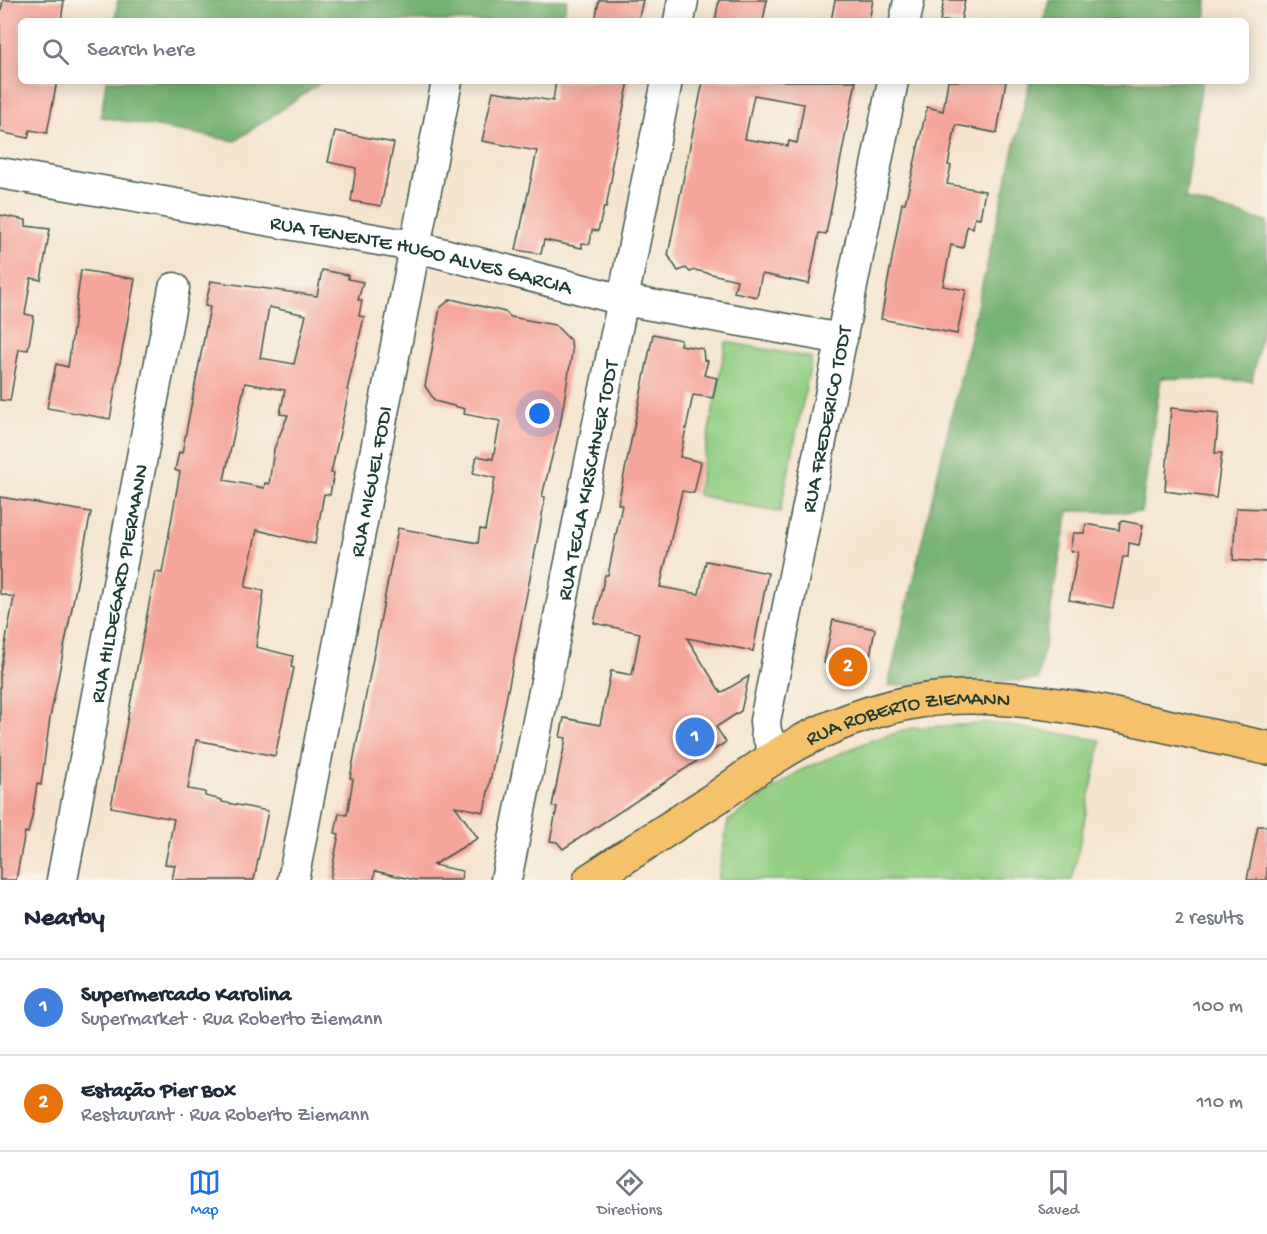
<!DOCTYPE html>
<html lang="en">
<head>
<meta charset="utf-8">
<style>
	:root { --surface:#fff; --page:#f2f2f3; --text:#1f2937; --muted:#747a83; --line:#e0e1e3; --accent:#1a73e8 }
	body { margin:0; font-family:"Gochi Hand",sans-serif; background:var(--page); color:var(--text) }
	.you { position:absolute; left:540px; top:414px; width:21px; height:21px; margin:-15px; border:4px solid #fff; border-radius:50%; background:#1a73e8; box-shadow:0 0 0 9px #1a73e833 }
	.badge { display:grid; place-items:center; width:39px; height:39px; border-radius:50%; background:var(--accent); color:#fff; font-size:20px; font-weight:700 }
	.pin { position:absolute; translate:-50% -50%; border:3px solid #fff; box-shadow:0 2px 6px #0006 }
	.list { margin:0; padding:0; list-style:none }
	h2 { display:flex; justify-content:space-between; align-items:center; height:78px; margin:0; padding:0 24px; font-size:26px }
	h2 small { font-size:20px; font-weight:400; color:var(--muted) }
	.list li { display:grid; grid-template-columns:39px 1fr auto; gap:18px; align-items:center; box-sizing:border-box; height:96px; padding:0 24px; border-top:2px solid var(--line) }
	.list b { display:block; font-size:22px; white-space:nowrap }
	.list p { margin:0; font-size:20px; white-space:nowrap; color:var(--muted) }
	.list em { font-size:20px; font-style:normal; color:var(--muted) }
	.icon { flex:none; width:33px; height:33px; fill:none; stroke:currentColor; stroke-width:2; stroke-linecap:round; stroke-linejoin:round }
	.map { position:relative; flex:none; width:1267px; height:880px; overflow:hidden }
	.search { position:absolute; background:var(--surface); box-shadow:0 3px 15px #0003; left:18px; right:18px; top:18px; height:66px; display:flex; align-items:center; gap:15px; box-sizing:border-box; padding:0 21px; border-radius:9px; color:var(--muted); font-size:22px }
	.sheet { height:270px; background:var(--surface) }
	nav { display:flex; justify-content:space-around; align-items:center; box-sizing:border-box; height:84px; border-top:2px solid var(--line); background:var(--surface); font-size:16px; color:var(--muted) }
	nav a { display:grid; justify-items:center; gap:3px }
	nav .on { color:var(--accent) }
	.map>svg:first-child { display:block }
</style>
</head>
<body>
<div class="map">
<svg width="1267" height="880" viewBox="0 0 1267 880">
	<rect width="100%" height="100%" fill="#f7f3e8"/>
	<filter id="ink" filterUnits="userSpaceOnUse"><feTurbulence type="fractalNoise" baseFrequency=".0167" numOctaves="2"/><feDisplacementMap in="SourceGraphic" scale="12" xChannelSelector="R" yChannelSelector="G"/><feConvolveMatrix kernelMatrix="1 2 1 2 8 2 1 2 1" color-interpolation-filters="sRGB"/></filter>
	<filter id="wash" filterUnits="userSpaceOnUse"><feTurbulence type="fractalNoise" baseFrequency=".008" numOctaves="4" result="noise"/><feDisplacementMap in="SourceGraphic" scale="24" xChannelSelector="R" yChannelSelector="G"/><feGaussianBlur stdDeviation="1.35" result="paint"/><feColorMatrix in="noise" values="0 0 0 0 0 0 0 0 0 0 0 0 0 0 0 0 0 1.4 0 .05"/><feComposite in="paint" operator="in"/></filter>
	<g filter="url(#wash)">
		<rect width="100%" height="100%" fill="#f5e5cf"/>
		<g fill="#93cf83" stroke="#59865c" stroke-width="1.5">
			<path d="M726 342 812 358 780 512 697 495Z"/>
			<path d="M989 723 1101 740 1072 880H718L728 821 801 770 872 740 913 728Z"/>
		</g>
		<g fill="#76b271" stroke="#4a7852" stroke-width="1.5">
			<path d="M118 0H567L562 21H115Z"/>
			<path d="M1049 0H1207L1205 21H1044Z"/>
			<path d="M106 81H323L235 141 101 117Z"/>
			<path d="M1030 81H1202L1185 199 1267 222V303L1252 381 1161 378 1141 512 1068 511 1038 680 888 686Z"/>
		</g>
		<g id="blocks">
			<g fill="#f5a599" fill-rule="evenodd">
				<path d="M3 0H64L61 21H21V81H57L47 133 30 130 28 138 0 132V15Z"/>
				<path d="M599 0H643L638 21H595Z"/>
				<path d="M719 0H767L763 21H715Z"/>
				<path d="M835 0H873L869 21H831Z"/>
				<path d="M944 0H965L961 21H940Z"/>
				<path d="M556 81H629L611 169 613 170 606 208 604 207 598 231 592 230 590 244 582 243V248L544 240 541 254 516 250 537 151 482 141 493 91 553 101Z"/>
				<path d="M703 81H856L826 234 819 233 809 284 762 274 757 297 734 292 737 280 695 270 690 272 686 268 678 271 668 255ZM754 95 804 104 797 143 789 141 788 146 745 139Z"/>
				<path d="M948 81H1006L997 133 956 125 948 165 951 166 947 184 985 191 980 218 975 217 973 228 967 226 963 248 951 245 943 286 966 290 957 334 881 319 902 203H905L910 183 927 107 943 111Z"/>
				<path d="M335 131 394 143 381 206 351 201 356 168 328 162Z"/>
				<path d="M0 215 26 220V226L50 229 41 280 31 278 25 314 34 316 28 350 19 349 10 401 0 400Z"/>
				<path d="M81 270 135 279 110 419 47 408 56 364 68 367Z"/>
				<path d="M322 270 348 275V279L363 282 358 300H362L359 316 364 317 347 390 349 391 331 473H334L330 495 324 494 315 544 257 530 252 553 245 587 264 591 256 647 293 656 291 667 294 668 275 756 196 740 188 789 205 792V796L222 800V802L268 811 254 880H172L175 865 165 864 174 819 111 807 155 572 162 573 180 472 175 470 179 452 182 453 210 307 205 306 211 281 317 296ZM269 307 306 315 294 364 260 358ZM245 383 285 390 280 414 288 415 274 449 269 484 265 483 264 488 224 480Z"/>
				<path d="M451 299 505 312 511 317 555 325 571 341 572 353 560 425 542 496 545 497 540 527 484 812 455 806 478 838 433 865 462 871 461 880H415L375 871 374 880H330L339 834 335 833 339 813 347 815 353 779 350 778 398 528 478 543 480 529 485 530 495 478 473 473 477 456 493 459 500 421 464 414 465 409 435 401 425 386 440 308Z"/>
				<path d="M653 334 681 340 680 345 703 349 704 360 708 361 704 375 717 378 713 398 693 395 680 457 701 462 694 493 682 491 660 587 699 594 706 561 768 573 753 651 687 638 721 693 749 676 741 711 716 727 726 742 563 849 557 842 550 841 557 807 552 806 566 738 560 737 564 718 600 725 611 671 632 675 640 633 594 623 605 575H608L622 505 618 504Z"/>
				<path d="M1171 408 1219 413 1215 453H1222L1216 498 1165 491Z"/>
				<path d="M0 497 91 512 50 718 41 785 37 784 32 817 28 833 25 832 16 880H0V672L14 597 0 594Z"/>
				<path d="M1236 508 1267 509V562L1233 560Z"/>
				<path d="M1123 521 1143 525 1139 545 1129 543 1128 557H1123L1113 608 1069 600 1078 552 1070 551 1073 533H1084L1086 524 1119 530 1120 522Z"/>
				<path d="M833 620 875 629 867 672 824 663Z"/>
				<path d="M1258 826H1267V880H1247Z"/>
			</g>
		</g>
	</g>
	<g filter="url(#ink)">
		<use href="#blocks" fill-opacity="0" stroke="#3f564b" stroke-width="1.5"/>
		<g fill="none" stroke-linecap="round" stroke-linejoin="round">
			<g stroke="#3f564b" stroke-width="33">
				<g id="minor">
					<path d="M679 21 683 0"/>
					<path d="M905 21 909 0"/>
					<path id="s1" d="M0 173 413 246 623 300 842 339"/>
					<path id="s2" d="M776 756 766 732 765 721 893 81"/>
					<path id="s3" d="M62 880 174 288"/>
					<path id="s4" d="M293 880 447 81"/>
					<path id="s5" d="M506 880 667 81"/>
				</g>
			</g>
			<g stroke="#3f564b" stroke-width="36">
				<g id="major">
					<path id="s6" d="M590 880C632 852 676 824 719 796 738 783 755 769 775 757 831 721 905 696 972 697 1069 699 1172 729 1267 748"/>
				</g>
			</g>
			<use href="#minor" stroke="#fff" stroke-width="30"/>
			<use href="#major" stroke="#f5c16b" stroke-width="33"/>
		</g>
	</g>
	<g text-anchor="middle" stroke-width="4.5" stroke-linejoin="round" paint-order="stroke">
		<g font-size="21" fill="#1f3d34" stroke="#f7f3e8">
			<text dy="7" stroke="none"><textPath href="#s1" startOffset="429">RUA TENENTE HUGO ALVES GARCIA</textPath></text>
			<text dy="7" stroke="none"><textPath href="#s2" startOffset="345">RUA FREDERICO TODT</textPath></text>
			<text dy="7" stroke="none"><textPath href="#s4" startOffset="406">RUA MIGUEL FODI</textPath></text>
			<text dy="7" stroke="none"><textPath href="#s5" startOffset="408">RUA TECLA KIRSCHNER TODT</textPath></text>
			<text dy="7" stroke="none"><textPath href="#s3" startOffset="302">RUA HILDEGARD PIERMANN</textPath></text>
			<text dy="7" stroke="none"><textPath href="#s6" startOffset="364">RUA ROBERTO ZIEMANN</textPath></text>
		</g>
	</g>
</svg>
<div class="you"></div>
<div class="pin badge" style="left:695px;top:737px;background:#3f7fe0">1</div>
<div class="pin badge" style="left:848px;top:667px;background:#e8710a">2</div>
<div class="search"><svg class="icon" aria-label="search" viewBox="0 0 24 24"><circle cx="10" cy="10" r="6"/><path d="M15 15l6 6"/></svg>Search here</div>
</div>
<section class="sheet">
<h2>Nearby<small>2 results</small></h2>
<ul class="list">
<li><span class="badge" style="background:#3f7fe0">1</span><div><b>Supermercado Karolina</b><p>Supermarket · Rua Roberto Ziemann</p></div><em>100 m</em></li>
<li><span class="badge" style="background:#e8710a">2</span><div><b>Estação Pier Box</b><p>Restaurant · Rua Roberto Ziemann</p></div><em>110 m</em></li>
</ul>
</section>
<nav>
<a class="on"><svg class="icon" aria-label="map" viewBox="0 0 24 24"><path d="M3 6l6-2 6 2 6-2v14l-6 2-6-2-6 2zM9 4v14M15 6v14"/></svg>Map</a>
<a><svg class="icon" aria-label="directions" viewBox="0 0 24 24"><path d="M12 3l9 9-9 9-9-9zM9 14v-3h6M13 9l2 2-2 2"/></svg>Directions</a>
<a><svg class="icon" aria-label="saved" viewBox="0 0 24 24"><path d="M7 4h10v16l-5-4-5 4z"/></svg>Saved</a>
</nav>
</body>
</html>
